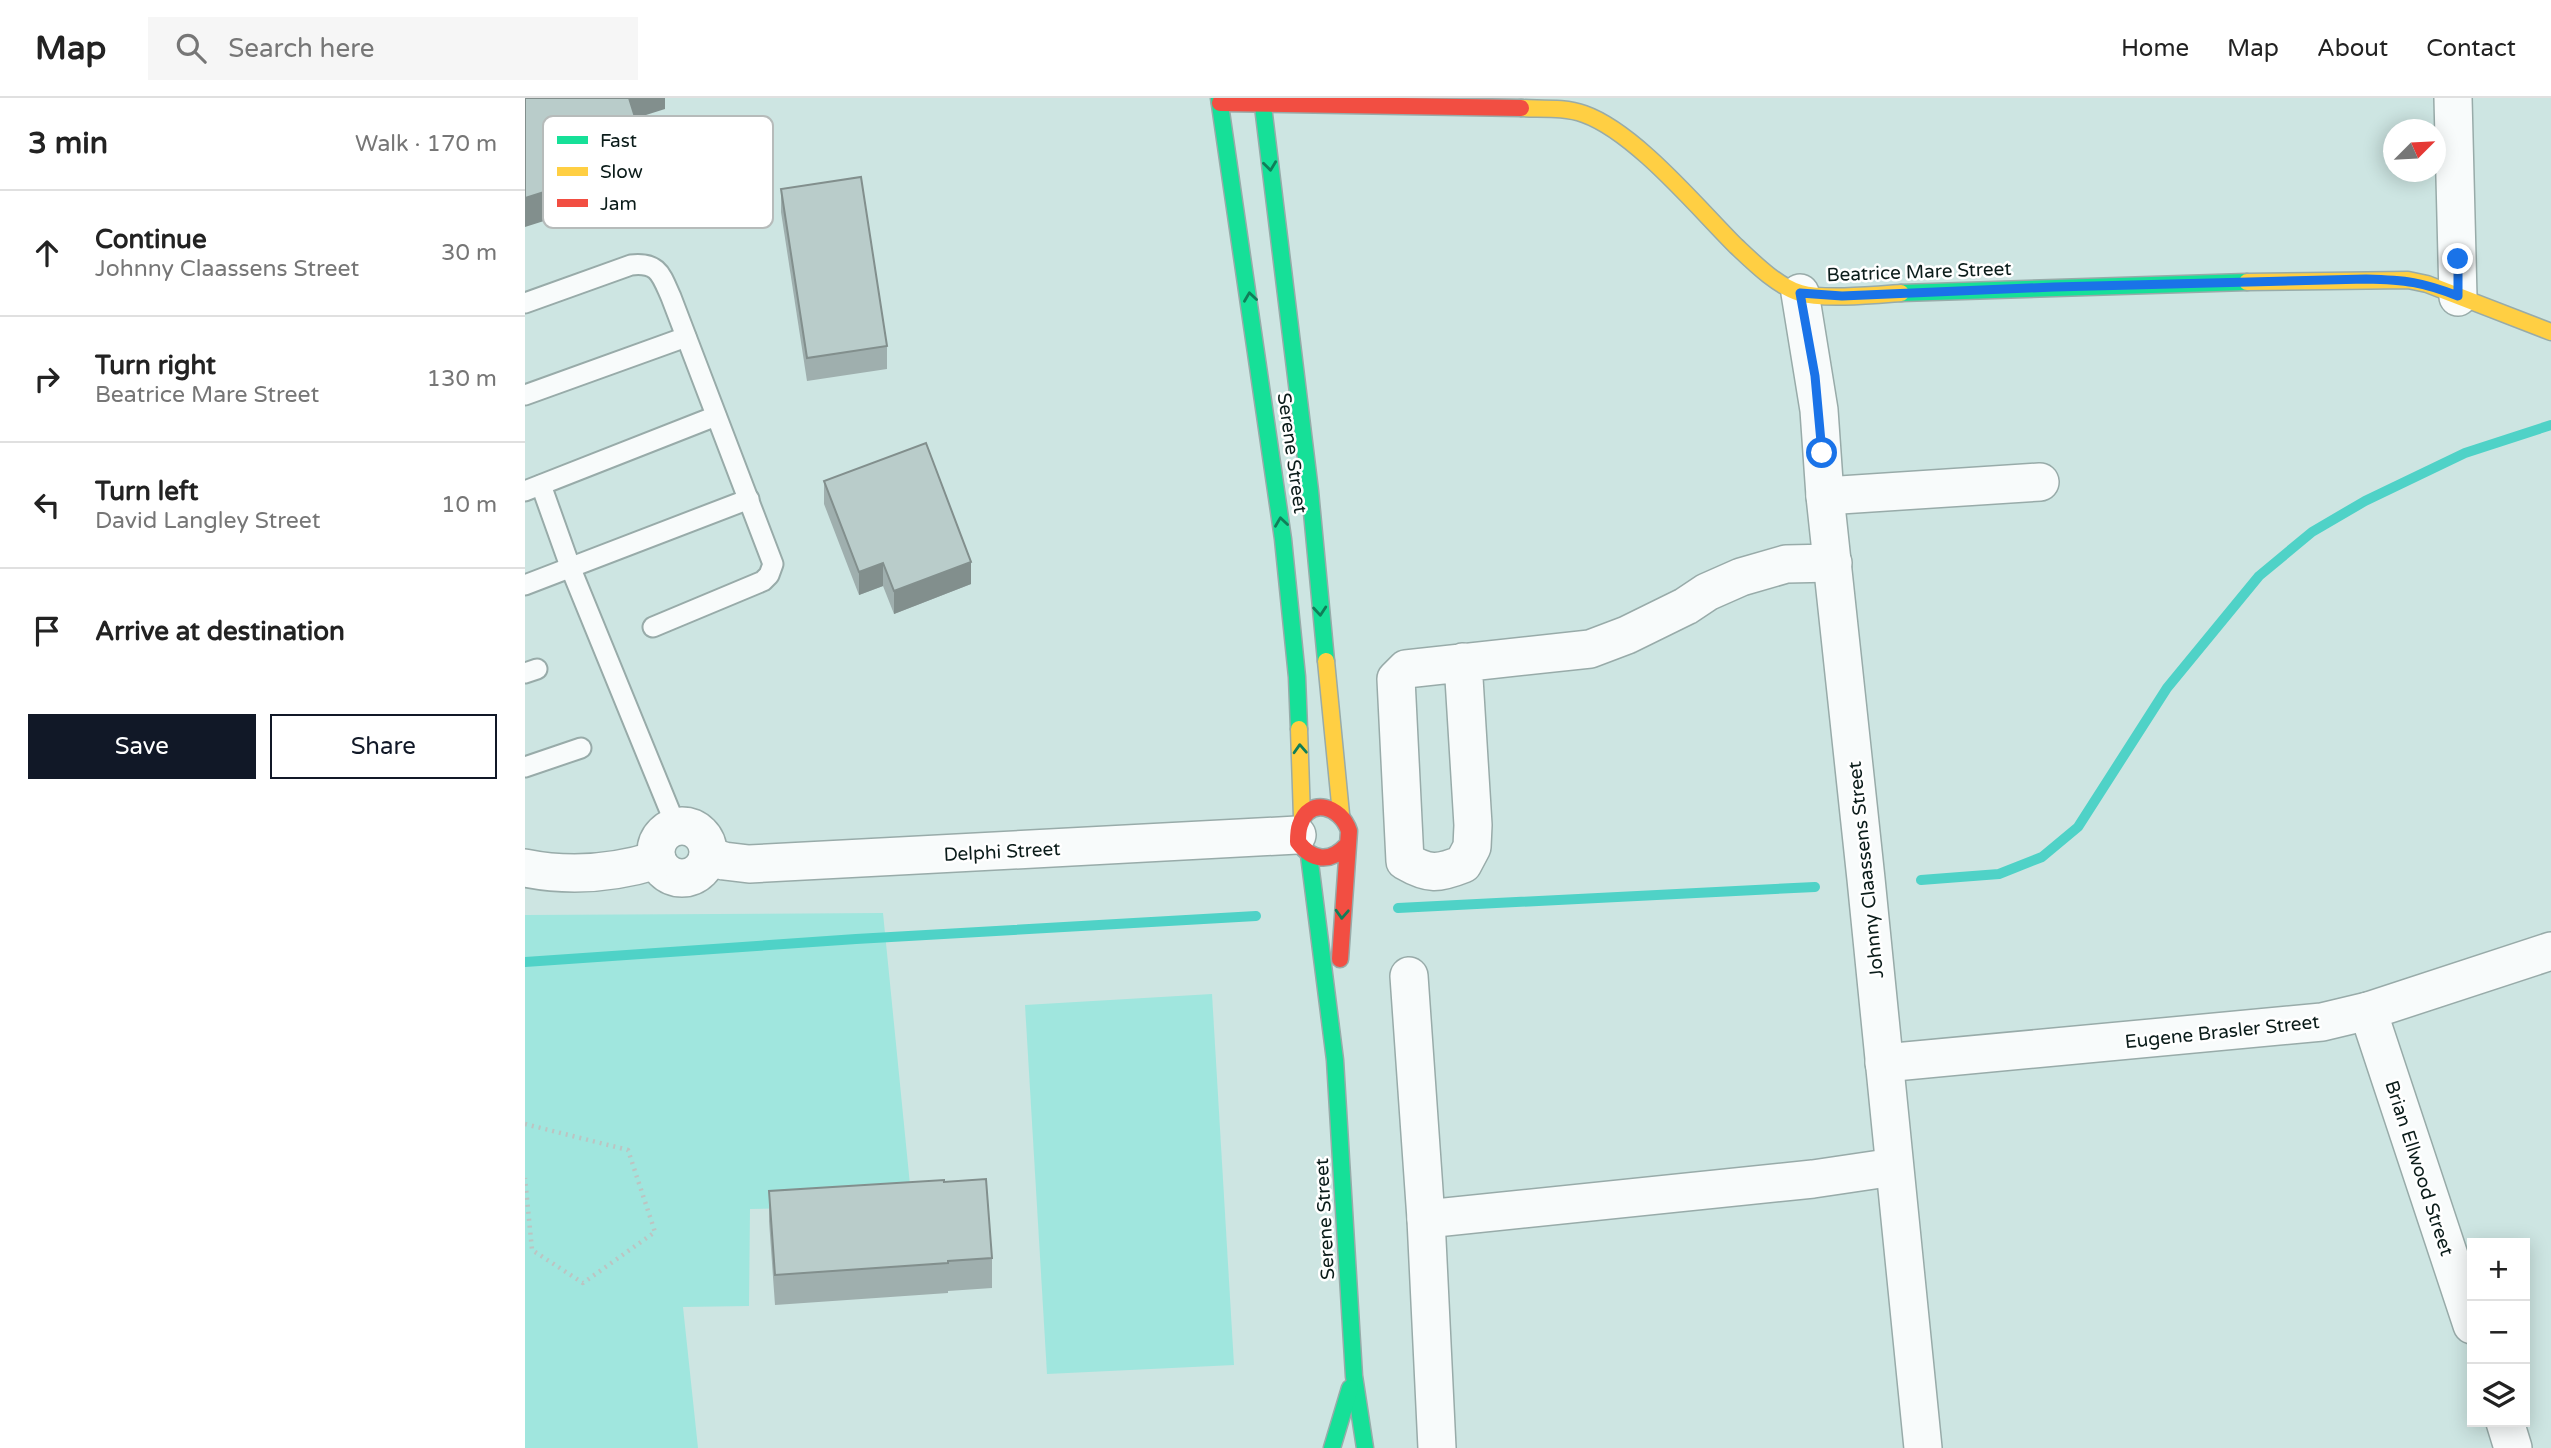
<!DOCTYPE html>
<html lang="en">
<head>
<meta charset="utf-8">
<style>
	:root { --surface:#fff; --page:#f6f6f6; --text:#222; --muted:#767676; --line:#e0e0e0; --accent:#111827 }
	body { margin:0; font-family:"Varela Round",sans-serif; background:var(--page); color:var(--text) }
	.controls { position:absolute; right:21px; bottom:21px; display:grid; overflow:hidden; border-radius:0px; box-shadow:0 4px 18px #0003 }
	.controls button { width:63px; height:63px; display:grid; place-items:center; padding:0; border:0; border-bottom:2px solid var(--line); background:var(--surface); color:var(--text); font:35px sans-serif }
	.compass { position:absolute; left:1858px; top:21px; width:63px; height:63px; border-radius:50%; background:var(--surface); box-shadow:0 4px 18px #0003; rotate:66deg }
	.stop { position:absolute; width:21px; height:21px; margin:-16px; border:5px solid #1a73e8; border-radius:50%; background:#fff }
	.stop.end { background:#1a73e8; border-color:#fff; box-shadow:0 2px 7px #0008 }
	.list { margin:0; padding:0; list-style:none }
	h2 { display:flex; justify-content:space-between; align-items:center; height:91px; margin:0; padding:0 28px; font-size:30px }
	h2 small { font-size:23px; font-weight:400; color:var(--muted) }
	.list li { display:grid; grid-template-columns:46px 1fr auto; gap:21px; align-items:center; box-sizing:border-box; height:126px; padding:0 28px; border-top:2px solid var(--line) }
	.list b { display:block; font-size:26px; white-space:nowrap }
	.list p { margin:0; font-size:23px; white-space:nowrap; color:var(--muted) }
	.list em { font-size:23px; font-style:normal; color:var(--muted) }
	.actions { display:flex; gap:14px; padding:21px 28px }
	.actions a { flex:1; padding:16px 0; border:2px solid var(--accent); border-radius:0px; text-align:center; font-size:24px; color:var(--accent) }
	.actions .main { background:var(--accent); color:#fff }
	.icon { flex:none; width:38px; height:38px; fill:none; stroke:currentColor; stroke-width:2; stroke-linecap:round; stroke-linejoin:round }
	.map { position:relative; flex:none; width:2026px; height:1350px; overflow:hidden }
	header { display:flex; align-items:center; gap:42px; box-sizing:border-box; height:98px; padding:0 35px; background:var(--surface); border-bottom:2px solid var(--line) }
	header strong { font-size:33px }
	nav { display:flex; gap:38px; margin-inline-start:auto; font-size:24px }
	.search { width:490px; height:63px; background:var(--page); display:flex; align-items:center; gap:18px; box-sizing:border-box; padding:0 24px; border-radius:0px; color:var(--muted); font-size:26px }
	main { display:flex }
	aside { flex:1; background:var(--surface) }
	.map>svg:first-child { display:block }
</style>
</head>
<body>
<header>
<strong>Map</strong>
<div class="search"><svg class="icon" aria-label="search" viewBox="0 0 24 24"><circle cx="10" cy="10" r="6"/><path d="M15 15l6 6"/></svg>Search here</div>
<nav><a>Home</a><a>Map</a><a>About</a><a>Contact</a></nav>
</header>
<main>
<aside>
<h2>3 min<small>Walk · 170 m</small></h2>
<ul class="list">
<li><svg class="icon" aria-label="ahead" viewBox="0 0 24 24"><path d="M12 20V5M6 11l6-6 6 6"/></svg><div><b>Continue</b><p>Johnny Claassens Street</p></div><em>30 m</em></li>
<li><svg class="icon" aria-label="right" viewBox="0 0 24 24"><path d="M7 20v-9h11M14 6l5 5-5 5"/></svg><div><b>Turn right</b><p>Beatrice Mare Street</p></div><em>130 m</em></li>
<li><svg class="icon" aria-label="left" viewBox="0 0 24 24"><path d="M17 20v-9H6M10 6l-5 5 5 5"/></svg><div><b>Turn left</b><p>David Langley Street</p></div><em>10 m</em></li>
<li><svg class="icon" aria-label="arrive" viewBox="0 0 24 24"><path d="M6 21V4h12l-3 4 3 4H6"/></svg><div><b>Arrive at destination</b></div></li>
</ul>
<div class="actions"><a class="main">Save</a><a>Share</a></div>
</aside>
<div class="map">
<svg width="2026" height="1350" viewBox="0 0 2026 1350">
	<rect width="100%" height="100%" fill="#cde5e2"/>
	<g fill="#a0e6de">
		<path d="M358 815 387 1107 225 1111 224 1208 158 1209 173 1350H0V817Z"/>
		<path d="M687 896 709 1267 522 1276 500 907Z"/>
	</g>
	<g fill="none" stroke-linecap="round" stroke-linejoin="round">
		<g stroke="#4fd2c7" stroke-width="10">
			<path d="M1396 782 1474 776 1517 759 1553 729 1642 590 1734 478 1787 434 1840 403 1940 355 2026 327"/>
			<path d="M873 810 1290 789"/>
			<path d="M0 864 331 841 731 818"/>
		</g>
		<g stroke="#98aba9" stroke-width="23">
			<g id="lane">
				<path d="M0 205 106 167C134 164 136 177 146 199L248 466 244 477 238 483 128 529"/>
				<path d="M0 297 161 239"/>
				<path d="M16 387 46 471 151 728"/>
				<path d="M0 393 191 318"/>
				<path d="M0 487 224 401"/>
				<path d="M0 575 12 571"/>
				<path d="M0 669 56 650"/>
			</g>
		</g>
		<g stroke="#98aba9" stroke-width="40">
			<g id="street">
				<path d="M1928 0 1933 199"/>
				<path d="M1275 195 1294 312 1300 398 1341 781 1398 1350"/>
				<path d="M1300 398 1515 384"/>
				<path d="M938 564 948 727 947 749 938 766C913 776 904 777 880 763L871 581 881 571 1065 551 1102 537 1161 508 1182 494 1216 479 1261 466 1308 465"/>
				<circle cx="157" cy="754" r="26"/>
				<path d="M183 758 199 763 224 766 772 737"/>
				<path d="M0 770C44 779 90 775 132 762"/>
				<path d="M884 878 901 1121 1288 1081 1369 1069"/>
				<path d="M1843 913 1947 1227"/>
				<path d="M1359 965 1797 924 1843 913 2026 853"/>
				<path d="M901 1121 912 1350"/>
				<path d="M1980 1324 1988 1350"/>
			</g>
		</g>
		<g stroke="#98aba9" stroke-width="19">
			<g id="fast">
				<path d="M694 0 758 441 772 579 774 631"/>
				<path d="M737 0 785 393 801 563"/>
				<path d="M1376 195 1722 184"/>
				<path d="M784 757 810 962 829 1278 840 1350"/>
				<path d="M807 1350 825 1290"/>
			</g>
		</g>
		<g stroke="#98aba9" stroke-width="19">
			<g id="slow">
				<path d="M996 10C1016 11 1040 9 1059 16 1110 34 1172 109 1211 148 1228 164 1252 188 1275 195 1298 202 1350 197 1376 195"/>
				<path d="M1722 184 1883 182 1902 186 2026 234"/>
				<path d="M801 563 816 716"/>
				<path d="M774 631 777 719"/>
			</g>
		</g>
		<g stroke="#98aba9" stroke-width="19">
			<g id="jam">
				<path d="M695 5 996 10"/>
				<path d="M815 861 824 733C816 708 784 698 775 727 773 732 773 739 773 744 787 763 805 765 821 748"/>
			</g>
		</g>
		<path stroke="#bcc4c2" stroke-width="4.5" stroke-dasharray="2 5" stroke-linecap="butt" d="M0 1026 103 1052 130 1134 58 1185 7 1152 0 1080"/>
		<use href="#lane" stroke="#f8fbfb" stroke-width="19"/>
		<use href="#street" stroke="#f8fbfb" stroke-width="37"/>
		<use href="#fast" stroke="#16e098" stroke-width="16"/>
		<use href="#slow" stroke="#ffcf43" stroke-width="16"/>
		<use href="#jam" stroke="#f24e42" stroke-width="16"/>
	</g>
	<g fill="#9fafae">
		<path d="M256 91 362 248V271L282 283 256 114Z"/>
		<path d="M299 383 446 486 369 516 358 488 334 497 299 406Z"/>
		<path d="M419 1084 467 1160V1190L423 1193V1195L250 1207 244 1123V1093Z"/>
	</g>
	<g fill="#828f8d">
		<path d="M102 0H140V11L102 23Z"/>
		<path d="M123 61V90L0 129V100Z"/>
		<path d="M446 464V486L369 516V493Z"/>
		<path d="M358 465V488L334 497V474Z"/>
	</g>
	<g fill="#b9ccca" stroke="#828f8d" stroke-width="2">
		<path d="M0 0H104L123 61 0 100Z"/>
		<path d="M336 79 362 248 282 260 256 91Z"/>
		<path d="M401 345 446 464 369 493 358 465 334 474 299 383Z"/>
		<path d="M461 1081 467 1160 423 1163V1165L250 1177 244 1093 419 1082V1084Z"/>
	</g>
	<defs><path id="oneway-chevron" d="M-2-3.5L2.5 0L-2 3.5" fill="none" stroke-width="1.6" stroke-linecap="round" stroke-linejoin="round" transform="scale(1.75)"/></defs>
	<g stroke="#107e59">
		<use href="#oneway-chevron" transform="translate(745 68) rotate(83)"/>
		<use href="#oneway-chevron" transform="translate(725 199) rotate(-98)"/>
		<use href="#oneway-chevron" transform="translate(756 424) rotate(-98)"/>
		<use href="#oneway-chevron" transform="translate(795 513) rotate(85)"/>
		<use href="#oneway-chevron" transform="translate(775 651) rotate(-93)"/>
		<use href="#oneway-chevron" transform="translate(817 816) rotate(93)"/>
	</g>
	<g fill="none" stroke-linecap="round" stroke-linejoin="round">
		<path stroke="#1a73e8" stroke-width="9" d="M1297 355 1290 278 1275 195 1317 198 1529 189 1841 181C1881 182 1897 184 1933 198V161"/>
	</g>
	<g text-anchor="middle" stroke-width="5" stroke-linejoin="round" paint-order="stroke">
		<g font-size="19" fill="#0b1c1a" stroke="#fff">
			<text transform="translate(1394 173) rotate(-2)" y="7">Beatrice Mare Street</text>
			<text transform="translate(768 355) rotate(82)" y="7">Serene Street</text>
			<text transform="translate(477 753) rotate(-3)" y="7">Delphi Street</text>
			<text transform="translate(1340 772) rotate(-96)" y="7">Johnny Claassens Street</text>
			<text transform="translate(1697 933) rotate(-6)" y="7">Eugene Brasler Street</text>
			<text transform="translate(1895 1070) rotate(72)" y="7">Brian Ellwood Street</text>
			<text transform="translate(799 1121) rotate(-93)" y="7">Serene Street</text>
		</g>
	</g>
	<rect x="18" y="18" width="230" height="112" rx="10" fill="#fff" stroke="#b6bbba" stroke-width="2"/>
	<rect x="32" y="38" width="31" height="8" fill="#16e098"/>
	<rect x="32" y="69" width="31" height="9" fill="#ffcf43"/>
	<rect x="32" y="101" width="31" height="8" fill="#f24e42"/>
	<g font-size="19" fill="#0b1c1a">
		<text x="75" y="49">Fast</text>
		<text x="75" y="80">Slow</text>
		<text x="75" y="112">Jam</text>
	</g>
</svg>
<div class="controls">
<button>+</button>
<button>−</button>
<button><svg class="icon" aria-label="layers" viewBox="0 0 24 24"><path d="M12 4l9 5-9 5-9-5zM3 14l9 5 9-5"/></svg></button>
</div>
<svg class="compass" viewBox="-18 -18 36 36"><path d="M0-13l5 13h-10z" fill="#e53935"/><path d="M0 13l5-13h-10z" fill="#767676"/></svg>
<div class="stop" style="left:1297px;top:355px"></div>
<div class="stop end" style="left:1933px;top:161px"></div>
</div>
</main>
</body>
</html>
